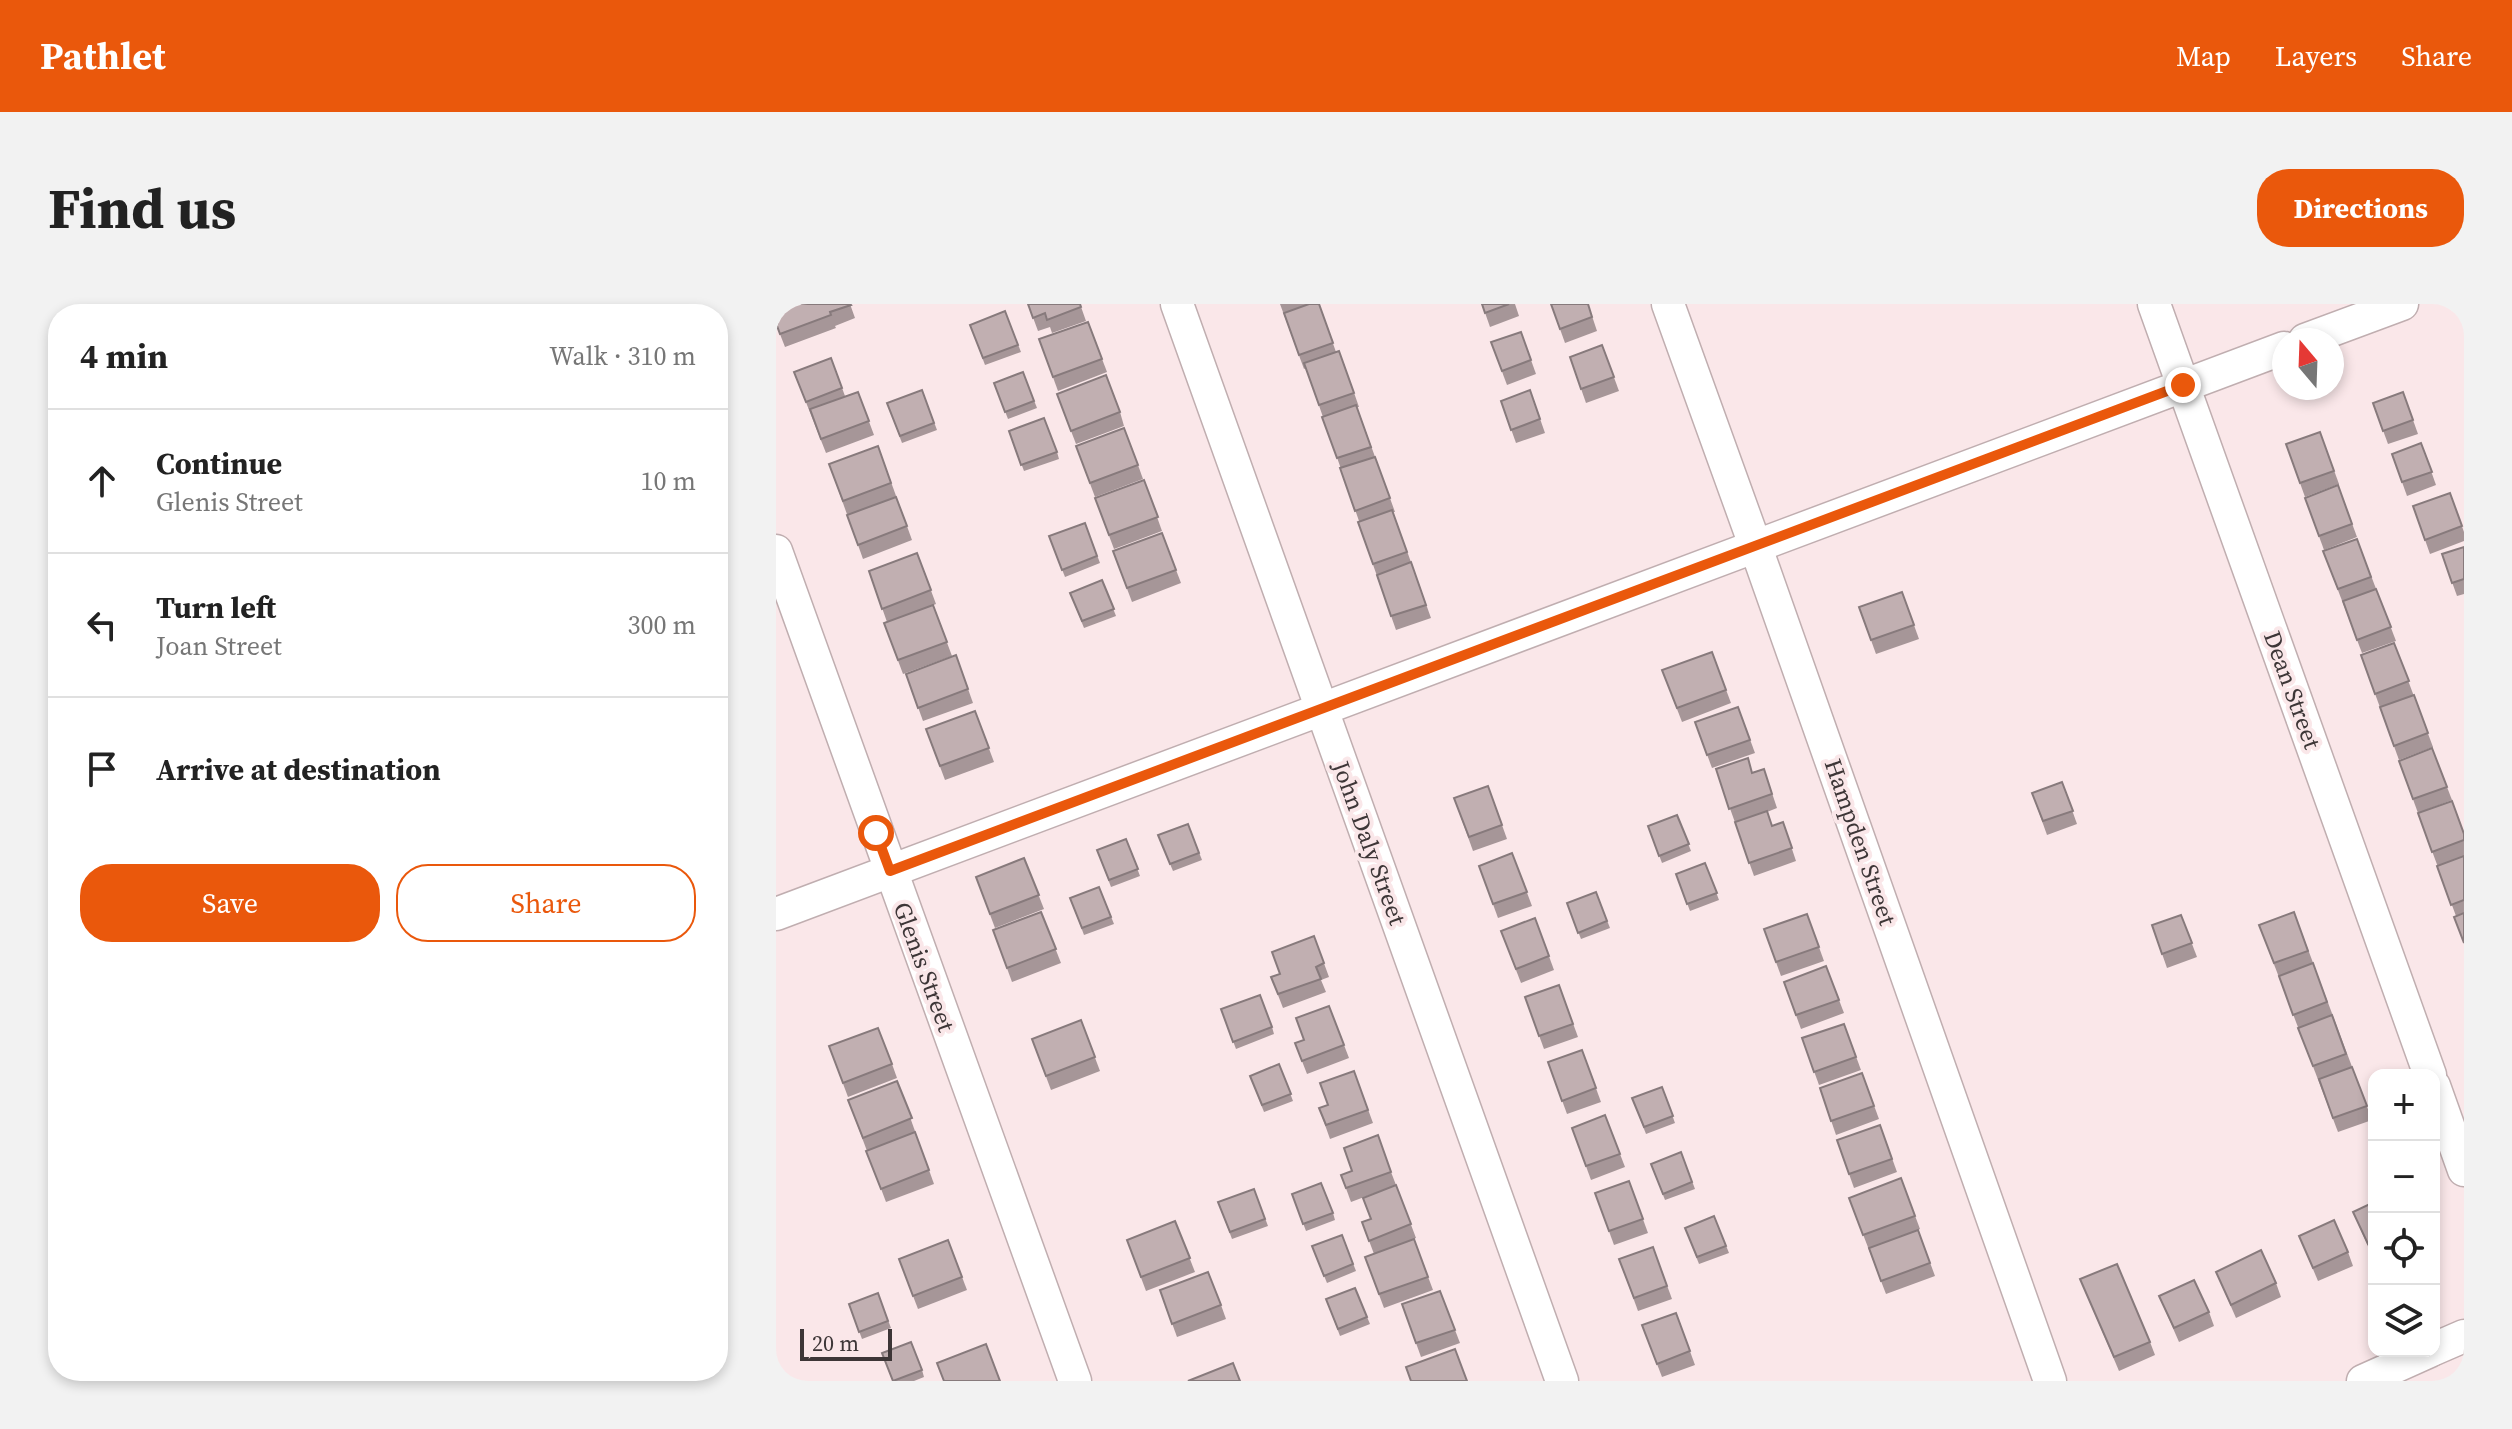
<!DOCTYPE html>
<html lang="en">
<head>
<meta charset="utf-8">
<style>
	:root { --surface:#fff; --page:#f2f2f2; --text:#222; --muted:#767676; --line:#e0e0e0; --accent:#ea580c }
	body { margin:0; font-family:"Source Serif 4",serif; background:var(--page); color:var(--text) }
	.controls { position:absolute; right:24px; bottom:24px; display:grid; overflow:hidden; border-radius:16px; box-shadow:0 4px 12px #0003 }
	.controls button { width:72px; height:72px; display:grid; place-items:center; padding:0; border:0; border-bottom:2px solid var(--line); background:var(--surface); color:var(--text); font:40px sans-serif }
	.compass { position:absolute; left:1496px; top:24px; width:72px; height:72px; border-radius:50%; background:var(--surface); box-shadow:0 4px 12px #0003; rotate:341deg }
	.scale { position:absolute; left:24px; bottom:20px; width:92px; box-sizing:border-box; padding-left:8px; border:4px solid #3d3637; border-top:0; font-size:22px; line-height:28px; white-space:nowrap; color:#3d3637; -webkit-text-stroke:6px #fae7e9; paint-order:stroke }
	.stop { position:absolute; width:24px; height:24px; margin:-18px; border:6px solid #ea580c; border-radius:50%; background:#fff }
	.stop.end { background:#ea580c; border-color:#fff; box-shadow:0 2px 8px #0008 }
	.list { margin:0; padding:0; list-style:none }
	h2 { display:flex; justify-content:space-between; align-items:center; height:104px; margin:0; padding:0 32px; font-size:34px }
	h2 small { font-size:26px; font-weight:400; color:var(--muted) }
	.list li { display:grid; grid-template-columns:52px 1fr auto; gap:24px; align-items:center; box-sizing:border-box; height:144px; padding:0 32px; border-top:2px solid var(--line) }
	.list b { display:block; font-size:30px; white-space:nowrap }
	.list p { margin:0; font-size:26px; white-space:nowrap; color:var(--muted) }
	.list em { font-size:26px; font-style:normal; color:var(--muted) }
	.actions { display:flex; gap:16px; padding:24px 32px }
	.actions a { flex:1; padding:18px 0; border:2px solid var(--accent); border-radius:32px; text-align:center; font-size:28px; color:var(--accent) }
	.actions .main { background:var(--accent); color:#fff }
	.icon { flex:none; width:44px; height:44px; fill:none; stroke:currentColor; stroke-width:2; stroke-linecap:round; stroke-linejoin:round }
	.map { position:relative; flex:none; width:1688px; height:1077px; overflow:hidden; border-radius:32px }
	header { display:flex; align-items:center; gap:48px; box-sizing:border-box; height:112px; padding:0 40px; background:var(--accent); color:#fff }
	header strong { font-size:38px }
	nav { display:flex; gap:44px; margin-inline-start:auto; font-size:28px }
	.intro { display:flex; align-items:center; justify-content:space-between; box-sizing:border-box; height:192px; padding:0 48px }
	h1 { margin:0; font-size:56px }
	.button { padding:20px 36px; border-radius:32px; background:var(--accent); color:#fff; font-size:28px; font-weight:700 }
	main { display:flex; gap:48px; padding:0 48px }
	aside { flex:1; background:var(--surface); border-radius:32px; box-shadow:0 4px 12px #0003 }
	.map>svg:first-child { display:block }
</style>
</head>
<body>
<header>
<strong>Pathlet</strong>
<nav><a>Map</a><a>Layers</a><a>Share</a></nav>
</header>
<div class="intro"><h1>Find us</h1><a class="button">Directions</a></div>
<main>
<aside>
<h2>4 min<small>Walk · 310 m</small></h2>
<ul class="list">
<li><svg class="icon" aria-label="ahead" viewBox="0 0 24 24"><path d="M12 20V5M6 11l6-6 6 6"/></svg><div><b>Continue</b><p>Glenis Street</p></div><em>10 m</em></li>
<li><svg class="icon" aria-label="left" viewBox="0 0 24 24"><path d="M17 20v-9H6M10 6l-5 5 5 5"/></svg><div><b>Turn left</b><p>Joan Street</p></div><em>300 m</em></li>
<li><svg class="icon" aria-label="arrive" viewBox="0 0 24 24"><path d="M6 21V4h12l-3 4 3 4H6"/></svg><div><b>Arrive at destination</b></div></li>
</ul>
<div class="actions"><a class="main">Save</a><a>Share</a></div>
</aside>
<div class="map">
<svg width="1688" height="1077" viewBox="0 0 1688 1077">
	<rect width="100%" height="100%" fill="#fae7e9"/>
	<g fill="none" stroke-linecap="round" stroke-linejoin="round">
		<g stroke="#c0aeb0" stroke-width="35">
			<g id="minor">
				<path d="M401 0 786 1077"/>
				<path d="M892 0 979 241 1274 1077"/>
				<path d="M1378 0 1654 771"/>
				<path d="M1529 36 1626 0"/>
				<path d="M0 247 299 1077"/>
				<path d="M0 610 1508 44"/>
				<path d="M1658 782 1688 866"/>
				<path d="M1658 1045 1688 1032"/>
				<path d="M1587 1077 1654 1047"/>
			</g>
		</g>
		<use href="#minor" stroke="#fff" stroke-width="32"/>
	</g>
	<g fill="#a69698">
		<path d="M74 0 79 14 59 22 60 24 9 43 0 20Z"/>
		<path d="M252 0H304L310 17 276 29 274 23 262 27Z"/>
		<path d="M504 0H543L560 48 568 60 583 103H581L619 208H617L655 314 620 326 582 218 583 217 530 64 528 65Z"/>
		<path d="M706 0H739L743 12 714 23Z"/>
		<path d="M775 0H812L821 27 789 39Z"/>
		<path d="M229 7 245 48 209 61 194 21Z"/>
		<path d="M312 18 331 68 282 87 263 35Z"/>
		<path d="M745 28 760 70 731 81 715 38Z"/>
		<path d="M826 41 843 87 810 99 794 53Z"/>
		<path d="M55 54 69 92 82 88 98 131 50 149 18 68Z"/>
		<path d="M247 68 261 104 232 115 218 79Z"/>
		<path d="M146 86 161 126 126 139 111 99Z"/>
		<path d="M754 86 769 129 740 139 725 97Z"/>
		<path d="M1627 88 1642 130 1612 140 1597 99Z"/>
		<path d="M281 90 344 108 348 122 300 140Z"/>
		<path d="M233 127 281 148 283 155 248 167Z"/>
		<path d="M1544 128 1563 180 1529 193 1510 140Z"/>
		<path d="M1645 139 1660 181 1631 192 1616 150Z"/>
		<path d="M102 142 136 236 87 255 53 160Z"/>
		<path d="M300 142 362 161 367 175 319 193Z"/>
		<path d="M368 176 386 227 338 245 319 194Z"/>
		<path d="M1562 181 1581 233 1548 246 1529 194Z"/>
		<path d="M1674 189 1688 228V237L1654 250 1637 202Z"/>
		<path d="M309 219 324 259 289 273 273 232Z"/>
		<path d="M386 229 405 279 356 298 337 247Z"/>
		<path d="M1581 235 1620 337 1586 349 1547 247Z"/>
		<path d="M1688 243V290L1681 292 1666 250Z"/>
		<path d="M141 249 160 300 145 306 157 301 176 352 127 370 108 319 111 318 93 267Z"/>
		<path d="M326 276 340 312 308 324 294 289Z"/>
		<path d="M1126 288 1143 335 1100 350 1083 303Z"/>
		<path d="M1618 339 1657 443 1623 456 1585 351Z"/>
		<path d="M936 348 955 399 906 418 886 366Z"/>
		<path d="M180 351 197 399 147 417 130 370Z"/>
		<path d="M962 403 979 449 936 464 919 418Z"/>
		<path d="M199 407 218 458 169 476 150 425Z"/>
		<path d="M1656 444 1676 496 1642 509 1623 457Z"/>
		<path d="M940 465 977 468 988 465 1001 504 991 508 996 522 1007 518 1020 557 978 572Z"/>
		<path d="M1286 478 1301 520 1271 531 1256 489Z"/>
		<path d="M712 482 731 535 697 547 678 494Z"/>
		<path d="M1642 509 1688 530V639L1680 612Z"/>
		<path d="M901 511 915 547 886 559 872 522Z"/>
		<path d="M412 520 426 556 397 567 382 531Z"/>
		<path d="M350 535 364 572 335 583 321 546Z"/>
		<path d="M736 549 756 602 722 614 703 562Z"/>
		<path d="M248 554 268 605 219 624 200 573Z"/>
		<path d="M929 559 943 596 914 607 900 570Z"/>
		<path d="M323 583 338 620 308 631 294 594Z"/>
		<path d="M820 588 834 624 805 635 791 599Z"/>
		<path d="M265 608 285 659 236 678 217 626Z"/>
		<path d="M1518 608 1596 816 1562 828 1483 621Z"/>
		<path d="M1031 610 1048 657 1005 672 988 625Z"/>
		<path d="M1405 611 1421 653 1391 664 1376 621Z"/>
		<path d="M759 614 778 666 745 679 725 627Z"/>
		<path d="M538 632 553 673 545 676 550 688 507 704 495 673 504 670Z"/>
		<path d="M1050 662 1068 709 1025 725 1008 678Z"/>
		<path d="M783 681 802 733 768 745 749 693Z"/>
		<path d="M553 702 573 754 531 770 519 739 528 736Z"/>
		<path d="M445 705 496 723 498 730 460 745Z"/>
		<path d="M305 716 324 767 275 786 256 735Z"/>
		<path d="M1068 720 1085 766 1043 781 1026 734Z"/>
		<path d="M53 742 116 760 121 774 72 793Z"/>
		<path d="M806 746 825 798 791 810 772 758Z"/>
		<path d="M503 760 517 797 488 808 474 772Z"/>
		<path d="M578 767 597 819 554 835 543 804 552 801Z"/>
		<path d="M1086 769 1103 815 1060 831 1044 784Z"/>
		<path d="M121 777 158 880 110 898 72 796Z"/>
		<path d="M886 783 899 819 870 830 856 794Z"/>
		<path d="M829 811 849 863 815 876 796 824Z"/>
		<path d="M1104 821 1121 868 1078 884 1061 836Z"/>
		<path d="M905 848 919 885 889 896 875 860Z"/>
		<path d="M615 868 620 881 575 898 565 871Z"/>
		<path d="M1125 874 1144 925 1142 926 1159 972 1110 990 1073 894Z"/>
		<path d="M853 877 872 929 838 941 819 889Z"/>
		<path d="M620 881 640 934 598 950 586 918 595 915Z"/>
		<path d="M478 885 492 922 456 935 442 898Z"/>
		<path d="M516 890 557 909 559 916 530 927Z"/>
		<path d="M1598 898V953L1597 954 1577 908Z"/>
		<path d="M938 912 953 949 923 960 909 924Z"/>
		<path d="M399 917 419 968 370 987 351 936Z"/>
		<path d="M566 931 580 967 551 979 536 942Z"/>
		<path d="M1523 932 1572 948 1577 962 1542 977Z"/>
		<path d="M638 935 657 986 608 1004 589 953Z"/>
		<path d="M172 936 191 986 142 1005 123 955Z"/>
		<path d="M877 943 896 995 862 1007 843 955Z"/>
		<path d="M1440 968 1500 979 1505 993 1460 1014Z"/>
		<path d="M1304 975 1374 1038 1379 1051 1343 1067Z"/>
		<path d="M579 984 594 1020 564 1032 550 995Z"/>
		<path d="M384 986 445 1001 450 1015 401 1033Z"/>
		<path d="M664 987 684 1039 645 1053 626 1000Z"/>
		<path d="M102 989 115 1024 86 1035 73 1000Z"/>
		<path d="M1383 992 1433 1008 1438 1022 1403 1038Z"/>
		<path d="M900 1009 919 1061 886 1073 866 1021Z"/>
		<path d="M146 1066 148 1073 138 1077H117Z"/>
	</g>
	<g fill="#c1afb1" stroke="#877a7c" stroke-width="2">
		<path d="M0 0H74L75 1 54 8 55 11 4 30 0 19Z"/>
		<path d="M252 0H304L305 3 271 16 269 9 257 14Z"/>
		<path d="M533 0H543L557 39 523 51 508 9Z"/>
		<path d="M706 0H733L709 9Z"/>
		<path d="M775 0H812L816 13 784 25Z"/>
		<path d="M229 7 242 41 207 54 194 21Z"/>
		<path d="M312 18 326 55 277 73 263 35Z"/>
		<path d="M745 28 755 56 726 67 715 38Z"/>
		<path d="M826 41 838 73 805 85 794 53Z"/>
		<path d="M563 47 578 89 543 101 528 59Z"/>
		<path d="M55 54 66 84 30 98 18 68Z"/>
		<path d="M247 68 258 97 229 108 218 79Z"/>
		<path d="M330 71 344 108 295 127 281 90Z"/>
		<path d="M146 86 158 119 124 132 111 99Z"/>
		<path d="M754 86 764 115 735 126 725 97Z"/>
		<path d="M82 88 93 117 45 135 34 105Z"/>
		<path d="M1627 88 1637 116 1607 127 1597 99Z"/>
		<path d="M580 101 595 143 561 154 546 113Z"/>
		<path d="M268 114 281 148 245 161 233 127Z"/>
		<path d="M348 124 362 161 314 179 300 142Z"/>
		<path d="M1544 128 1558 167 1524 179 1510 140Z"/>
		<path d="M1645 139 1656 168 1626 178 1616 150Z"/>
		<path d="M102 142 115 179 67 197 53 160Z"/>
		<path d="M599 153 614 194 579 207 564 164Z"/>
		<path d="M368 176 382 213 333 231 319 194Z"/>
		<path d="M1562 181 1576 220 1543 232 1529 194Z"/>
		<path d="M1674 189 1686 222 1649 236 1637 202Z"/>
		<path d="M120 193 131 222 82 241 71 211Z"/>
		<path d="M616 206 631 248 597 260 582 218Z"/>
		<path d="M309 219 321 252 286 266 273 232Z"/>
		<path d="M386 229 400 266 351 284 337 247Z"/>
		<path d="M1581 235 1595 273 1562 285 1547 247Z"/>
		<path d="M1688 243V275L1676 279 1666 250Z"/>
		<path d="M141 249 155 286 106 305 93 267Z"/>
		<path d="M635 258 650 301 615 312 601 271Z"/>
		<path d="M326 276 338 305 306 317 294 289Z"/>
		<path d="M1600 285 1615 323 1581 336 1567 297Z"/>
		<path d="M1126 288 1138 321 1095 336 1083 303Z"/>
		<path d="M157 301 171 338 122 356 108 319Z"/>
		<path d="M1618 339 1633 377 1599 390 1585 351Z"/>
		<path d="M936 348 950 386 901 404 886 366Z"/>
		<path d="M180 351 192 385 142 404 130 370Z"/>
		<path d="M1638 391 1652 429 1618 442 1604 403Z"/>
		<path d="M962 403 974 436 931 451 919 418Z"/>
		<path d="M199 407 213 444 164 462 150 425Z"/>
		<path d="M1656 444 1671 483 1637 495 1623 457Z"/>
		<path d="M972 454 976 469 988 465 996 490 953 505 940 465Z"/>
		<path d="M1286 478 1297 507 1267 517 1256 489Z"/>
		<path d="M712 482 726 521 693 533 678 494Z"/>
		<path d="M1676 497 1688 530V536L1656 548 1642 509Z"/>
		<path d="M991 507 996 522 1007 518 1016 544 973 559 959 518Z"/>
		<path d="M901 511 913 540 883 552 872 522Z"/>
		<path d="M412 520 423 549 394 560 382 531Z"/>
		<path d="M350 535 362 565 333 576 321 546Z"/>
		<path d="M736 549 751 588 717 600 703 562Z"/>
		<path d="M1688 552V596L1675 601 1661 562Z"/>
		<path d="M248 554 263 591 214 610 200 573Z"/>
		<path d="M929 559 941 589 911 600 900 570Z"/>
		<path d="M323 583 335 613 306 624 294 594Z"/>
		<path d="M820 588 831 617 802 629 791 599Z"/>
		<path d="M265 608 280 645 231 664 217 626Z"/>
		<path d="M1518 608 1532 647 1498 659 1483 621Z"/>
		<path d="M1688 609V639L1678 613Z"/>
		<path d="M1031 610 1043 643 1000 658 988 625Z"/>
		<path d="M1405 611 1416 639 1386 650 1376 621Z"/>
		<path d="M759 614 773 652 740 665 725 627Z"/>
		<path d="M538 632 548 659 540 663 545 675 502 690 495 673 504 670 496 648Z"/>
		<path d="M1537 659 1551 698 1517 711 1503 672Z"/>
		<path d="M1050 662 1063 696 1020 711 1008 678Z"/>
		<path d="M783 681 797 720 763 732 749 693Z"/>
		<path d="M484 691 496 723 457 738 445 705Z"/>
		<path d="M553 702 568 741 526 757 519 739 528 736 520 714Z"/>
		<path d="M1556 711 1570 750 1537 762 1522 724Z"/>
		<path d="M305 716 319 753 270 772 256 735Z"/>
		<path d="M1068 720 1080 753 1038 768 1026 734Z"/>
		<path d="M102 724 116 760 67 779 53 742Z"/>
		<path d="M806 746 820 784 786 797 772 758Z"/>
		<path d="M503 760 515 790 486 801 474 772Z"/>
		<path d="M1576 763 1591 802 1557 814 1543 775Z"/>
		<path d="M578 767 592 806 550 821 543 804 552 801 544 779Z"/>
		<path d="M1086 769 1098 802 1055 817 1044 784Z"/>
		<path d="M121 777 136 814 87 834 72 796Z"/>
		<path d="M886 783 897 812 868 823 856 794Z"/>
		<path d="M829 811 844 850 810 862 796 824Z"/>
		<path d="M1104 821 1116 855 1073 870 1061 836Z"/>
		<path d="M139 828 153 866 105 885 90 847Z"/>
		<path d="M602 831 615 868 570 884 565 871 576 867 568 844Z"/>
		<path d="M905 848 916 878 887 890 875 860Z"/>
		<path d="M1125 874 1139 912 1087 931 1073 894Z"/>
		<path d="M853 877 867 915 833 927 819 889Z"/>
		<path d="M545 879 557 909 527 920 516 890Z"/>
		<path d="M620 881 635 920 593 937 586 918 595 915 587 894Z"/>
		<path d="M478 885 489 915 454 928 442 898Z"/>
		<path d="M1598 898V937L1592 940 1577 908Z"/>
		<path d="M938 912 950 942 921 953 909 924Z"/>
		<path d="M1558 916 1572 948 1537 964 1523 932Z"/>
		<path d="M399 917 414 954 365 973 351 936Z"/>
		<path d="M1142 926 1154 959 1105 977 1093 944Z"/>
		<path d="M566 931 577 960 548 972 536 942Z"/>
		<path d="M638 935 652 973 603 990 589 953Z"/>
		<path d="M172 936 186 973 137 992 123 955Z"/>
		<path d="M877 943 891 982 858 994 843 955Z"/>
		<path d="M1485 946 1500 979 1455 1001 1440 968Z"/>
		<path d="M1341 960 1374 1038 1338 1053 1304 975Z"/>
		<path d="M432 968 445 1001 396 1020 384 986Z"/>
		<path d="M1418 976 1433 1008 1398 1024 1383 992Z"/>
		<path d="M579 984 591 1013 562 1025 550 995Z"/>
		<path d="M664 987 679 1026 640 1039 626 1000Z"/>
		<path d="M102 989 112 1017 83 1028 73 1000Z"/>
		<path d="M900 1009 914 1047 881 1060 866 1021Z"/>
		<path d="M135 1038 146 1066 117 1077 106 1049Z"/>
		<path d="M210 1040 224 1077H168L161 1059Z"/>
		<path d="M679 1045 691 1077H635L630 1063Z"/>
		<path d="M457 1059 464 1077H412Z"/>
	</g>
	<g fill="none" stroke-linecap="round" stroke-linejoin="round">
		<path stroke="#ea580c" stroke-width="10" d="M100 529 114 567 1407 81"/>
	</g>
	<g text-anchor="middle" stroke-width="8" stroke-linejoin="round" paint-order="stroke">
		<g font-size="24" fill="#3d3637" stroke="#fae7e9">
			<text transform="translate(1516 386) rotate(70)" y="8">Dean Street</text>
			<text transform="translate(1084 538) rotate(71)" y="8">Hampden Street</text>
			<text transform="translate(593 539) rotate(70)" y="8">John Daly Street</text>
			<text transform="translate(148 663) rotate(70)" y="8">Glenis Street</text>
		</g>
	</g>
</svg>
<div class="controls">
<button>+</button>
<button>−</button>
<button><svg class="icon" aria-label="locate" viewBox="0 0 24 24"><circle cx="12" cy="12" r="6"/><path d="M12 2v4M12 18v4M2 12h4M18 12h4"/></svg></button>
<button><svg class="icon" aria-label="layers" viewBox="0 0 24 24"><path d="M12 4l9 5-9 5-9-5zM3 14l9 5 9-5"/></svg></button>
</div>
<svg class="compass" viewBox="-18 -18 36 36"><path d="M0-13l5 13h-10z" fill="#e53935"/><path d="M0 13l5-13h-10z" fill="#767676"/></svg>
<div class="scale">20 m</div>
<div class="stop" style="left:100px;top:529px"></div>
<div class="stop end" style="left:1407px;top:81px"></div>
</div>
</main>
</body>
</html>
